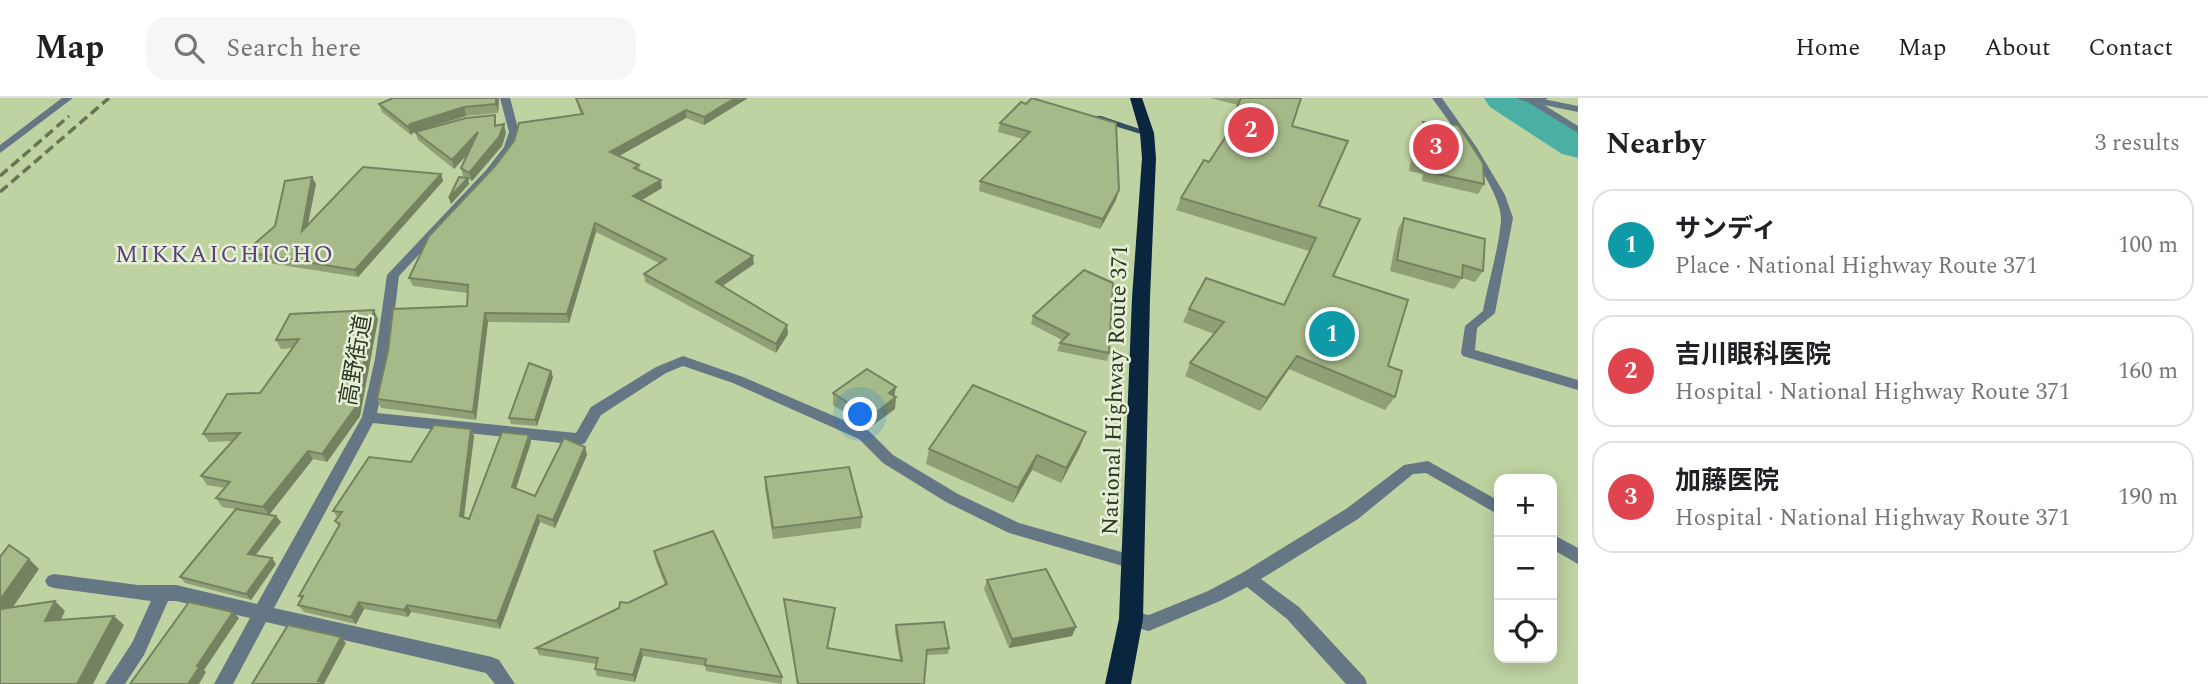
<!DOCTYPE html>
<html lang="en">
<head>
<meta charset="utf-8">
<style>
	:root { --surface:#fff; --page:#f6f6f6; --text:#202124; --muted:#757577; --line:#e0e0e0; --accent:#7737ac }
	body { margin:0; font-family:Spectral,"Noto Sans JP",serif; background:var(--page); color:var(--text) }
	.controls { position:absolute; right:21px; bottom:21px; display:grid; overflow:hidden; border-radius:14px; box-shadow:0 4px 18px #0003 }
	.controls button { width:63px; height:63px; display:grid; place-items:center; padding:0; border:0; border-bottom:2px solid var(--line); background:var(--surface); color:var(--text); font:35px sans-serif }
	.you { position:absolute; left:861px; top:317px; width:24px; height:24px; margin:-18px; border:5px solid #fff; border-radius:50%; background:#1a73e8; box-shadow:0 0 0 10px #1a73e833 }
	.badge { display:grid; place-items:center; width:46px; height:46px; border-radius:50%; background:var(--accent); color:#fff; font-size:23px; font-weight:700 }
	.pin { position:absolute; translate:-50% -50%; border:4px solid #fff; box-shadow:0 2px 7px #0006 }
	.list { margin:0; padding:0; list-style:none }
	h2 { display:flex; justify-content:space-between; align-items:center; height:91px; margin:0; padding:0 28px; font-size:30px }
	h2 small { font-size:23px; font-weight:400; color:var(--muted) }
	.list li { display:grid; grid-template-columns:46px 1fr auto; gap:21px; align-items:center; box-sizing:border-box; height:112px; margin:0 14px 14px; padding:0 14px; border:2px solid var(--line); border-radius:21px }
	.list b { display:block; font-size:26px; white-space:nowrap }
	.list p { margin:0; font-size:23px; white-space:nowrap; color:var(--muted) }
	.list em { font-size:23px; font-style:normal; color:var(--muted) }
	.icon { flex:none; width:38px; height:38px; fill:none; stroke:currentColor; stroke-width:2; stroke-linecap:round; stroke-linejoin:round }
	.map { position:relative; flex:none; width:1578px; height:586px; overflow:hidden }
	header { display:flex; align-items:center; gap:42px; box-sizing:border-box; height:98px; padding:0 35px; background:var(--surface); border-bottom:2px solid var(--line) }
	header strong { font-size:33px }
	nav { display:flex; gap:38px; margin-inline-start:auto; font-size:24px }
	.search { width:490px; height:63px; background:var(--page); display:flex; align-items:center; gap:18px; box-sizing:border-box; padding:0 24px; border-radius:21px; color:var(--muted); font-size:26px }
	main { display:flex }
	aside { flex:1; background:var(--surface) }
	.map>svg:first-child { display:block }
</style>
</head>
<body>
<header>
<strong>Map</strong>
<div class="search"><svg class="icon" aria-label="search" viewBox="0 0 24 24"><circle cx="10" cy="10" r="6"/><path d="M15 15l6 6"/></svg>Search here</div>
<nav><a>Home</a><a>Map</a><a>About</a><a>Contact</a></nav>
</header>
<main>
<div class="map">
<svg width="1578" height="586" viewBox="0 0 1578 586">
	<rect width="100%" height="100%" fill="#bfd3a2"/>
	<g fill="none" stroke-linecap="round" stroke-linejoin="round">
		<path fill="#4aafa4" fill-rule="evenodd" d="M1484 0H1532L1578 28V60L1562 56 1490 9Z"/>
		<g fill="#657685" fill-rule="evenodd">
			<path d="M62 0H73L0 55V47Z"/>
			<path d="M500 0H510L519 34 514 49 495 75 399 178 389 261 377 315 576 335 591 309 656 269 683 258 743 279 869 333 893 357 958 396 1019 425 1139 459 1141 464 1139 469 1133 471 1009 435 946 404 883 365 859 341 733 285 683 268 666 275 601 317 585 345 580 347 373 325 274 510 492 559 499 562 515 586H495L486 575 266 524 233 586H214L250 520 176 503H168L144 557 125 586H105L132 545 151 503 54 490 48 488 45 483 48 478 54 476 138 487H176L257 506 362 319 375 261 387 177 487 71 504 49 509 34Z"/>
			<path d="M1432 0H1442L1477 50 1505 97 1513 120 1495 215 1477 230 1475 252 1578 282V292L1463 258 1461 255 1465 228 1483 213C1488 185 1499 150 1501 122 1503 94 1450 25 1432 0Z"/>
			<path d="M1521 0H1538L1578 8V14L1544 7 1578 28V35Z"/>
			<path d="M1428 363 1499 403V417L1426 375 1413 376 1358 421 1261 481 1299 509 1365 580 1367 586H1346L1287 521 1247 489 1220 503 1149 533 1125 527 1122 521 1125 515 1131 513 1149 517 1208 493 1242 475 1346 411 1404 367Z"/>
			<path d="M1552 436 1578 450V466L1552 451Z"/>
		</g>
		<path fill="#657685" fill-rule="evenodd" d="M1517 0H1548C1541 5 1524 5 1517 0Z"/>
		<path fill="#364e64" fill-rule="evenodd" d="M1095 18H1101L1152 35 1147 38 1095 22Z"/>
		<path fill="#0a263e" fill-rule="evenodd" d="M1130 0H1142L1154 35 1156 60 1150 200 1143 521 1131 586H1105L1119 521 1132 200 1142 60 1140 35Z"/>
		<g stroke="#687555" stroke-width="3.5" stroke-dasharray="10 5" stroke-linecap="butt">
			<path d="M0 78 69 18"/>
			<path d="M0 94 109 0"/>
		</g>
	</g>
	<g fill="#8f9f76">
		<path d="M393 0H499L498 15 466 18 417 33 498 26V27L506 35 502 48 472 83 468 81 469 86 451 106 449 100 466 80 463 78 461 70 467 57 454 71 418 42 415 34 411 37 382 14 379 6Z"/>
		<path d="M575 0H748L704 27 686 20 619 58 639 67 640 73 662 90 642 102 754 166 723 188 788 236 776 255 645 184 644 176 659 165 596 134 569 225 488 224 476 322 381 310 377 301 467 208V195L413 188 409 180 581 17Z"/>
		<path d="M1210 0H1301L1292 28 1319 108 1333 178 1388 268 1395 299 1385 312 1289 271 1260 313 1185 278 1190 265 1214 236 1183 224 1189 211 1284 207 1309 153 1176 112 1181 100 1209 64 1236 22 1232 21 1238 7Z"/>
		<path d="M1021 4 1116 102 1100 131 979 93 980 83 1023 41 998 34 1000 25Z"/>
		<path d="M1423 24 1484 86 1478 96 1422 83 1423 76 1409 73 1414 44 1419 35 1418 33Z"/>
		<path d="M441 76 443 83 358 179 249 162 245 154 275 128 316 86 308 126Z"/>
		<path d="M1404 120 1483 173 1475 184 1462 180 1454 191 1390 173 1398 131Z"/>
		<path d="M1033 218 1109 255 1107 263 1057 253 1060 245 1062 242 1031 226Z"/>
		<path d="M378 221 360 318 327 364 313 361 269 417 276 418 281 424 256 457 276 466 251 502 185 485 180 479 236 411 222 409 216 400 225 390 207 387 201 378 232 343 209 344 203 336 260 295 293 250 281 251 276 242Z"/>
		<path d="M553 279 537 328 511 326 509 320Z"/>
		<path d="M833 295 895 298V311L869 330 833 307Z"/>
		<path d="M471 331 474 338 464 419 469 421 529 337 531 344 516 391 535 398 587 357 555 430 540 424 500 531 411 514 408 519 364 511 356 526 304 514 298 507 302 501 299 498 339 429 335 423 338 420 333 413 411 364Z"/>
		<path d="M1080 349 1061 385 1032 372 1013 405 926 366 929 351Z"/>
		<path d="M765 379 862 419 861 430 773 441 765 390Z"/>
		<path d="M654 453 782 579V586L706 573 705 568 643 558 635 584 597 578 595 571 596 566 539 557 536 550 665 487 655 461Z"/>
		<path d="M987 482 1076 529 1072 538 1009 550 984 491Z"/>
		<path d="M784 501 835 515 828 550 900 563 895 533 896 527 949 550 948 556 927 557 924 586H797Z"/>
	</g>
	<g fill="#748260">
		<path d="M496 0H499L498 15 496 6Z"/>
		<path d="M735 0H748L704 27V19Z"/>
		<path d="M464 9 466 18 413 34 411 37 408 29 410 26Z"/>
		<path d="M686 12V20L612 62 610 54Z"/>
		<path d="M504 26 506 35 502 48 472 83 469 75Z"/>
		<path d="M478 34 480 42 454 71 452 62Z"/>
		<path d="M441 76 443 83 358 179 355 172Z"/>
		<path d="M312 79 316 86 305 140 302 133Z"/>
		<path d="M468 80 469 86 451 106 449 100Z"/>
		<path d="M661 82 662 90 635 106 633 98Z"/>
		<path d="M1119 92 1116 102 1100 131 1103 121Z"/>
		<path d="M595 125 596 134 569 225 567 216Z"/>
		<path d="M753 158 754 166 716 192V184Z"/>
		<path d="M374 212 378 221 360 318 327 364 322 356Z"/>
		<path d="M485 215 488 224 476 322 473 314Z"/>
		<path d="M787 227 788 236 776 255V246Z"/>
		<path d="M1297 258 1289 271 1260 313 1267 300Z"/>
		<path d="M551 273 553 279 537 328 535 322Z"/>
		<path d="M896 289 894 300 889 295Z"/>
		<path d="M896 299 895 311 869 330 870 319Z"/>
		<path d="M471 331 474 338 463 426 460 418Z"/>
		<path d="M1086 334 1080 349 1061 385 1066 370Z"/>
		<path d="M529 337 531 344 514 396 512 389Z"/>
		<path d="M585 349 587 357 555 430 553 422Z"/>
		<path d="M308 353 313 361 269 417 263 409Z"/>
		<path d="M1037 357 1032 372 1013 405 1018 390Z"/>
		<path d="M538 417 540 424 500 531 497 523Z"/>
		<path d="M276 418 281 424 252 461 248 456Z"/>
		<path d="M272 460 276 466 251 502 246 496Z"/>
		<path d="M29 461 39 471 13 509 16 511 0 513V502Z"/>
		<path d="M55 503 65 513 56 532 45 523Z"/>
		<path d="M359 504 364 511 356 526 351 519Z"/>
		<path d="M407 507 411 514 408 519 404 512Z"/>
		<path d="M233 514 239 520 204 572 206 574 199 586H188L197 568Z"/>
		<path d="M114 518 124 527 93 586H77Z"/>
		<path d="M1076 529 1072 538 1009 550 1012 541Z"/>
		<path d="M341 539 346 545 324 586H320L318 583Z"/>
		<path d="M641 551 643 558 635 584 633 577Z"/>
	</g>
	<g fill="#a6b989" stroke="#748260" stroke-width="2">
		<path d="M393 0H496V6L464 9 410 26 408 29 379 6Z"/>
		<path d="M576 0H735L704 19 686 12 610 54 639 67 634 70 661 82 633 98 753 158 716 184 787 227 776 246 644 176 666 161 595 125 567 216 485 215 473 314 377 301 388 253 393 211 467 208 468 187 409 180 429 138 495 68 514 43 519 25 583 16Z"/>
		<path d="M1032 0 1116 25 1119 92 1103 121 980 83 1030 34 1000 25 1021 4 1026 6Z"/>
		<path d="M1241 0H1301L1292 28 1348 43 1319 108 1360 121 1333 178 1408 202 1388 268 1402 273 1395 299 1297 258 1267 300 1190 265 1224 224 1189 211 1206 180 1284 207 1316 140 1181 100 1204 62 1209 64 1244 11 1237 9Z"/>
		<path d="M495 17V28L504 26 499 39 469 75 461 70 478 34 452 62 415 34 466 20Z"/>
		<path d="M1423 24 1458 27 1483 65 1484 86 1428 74V67L1414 63 1419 35 1432 38Z"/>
		<path d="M363 69 441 76 355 172 245 154 275 128 285 83 312 79 302 133Z"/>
		<path d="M459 79 468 80 449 100Z"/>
		<path d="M1404 120 1485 141 1483 173 1463 167 1462 180 1397 162Z"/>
		<path d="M1084 172 1113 185 1109 255 1060 245 1069 236 1033 218Z"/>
		<path d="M374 212 355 310 322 356 308 353 263 409 216 400 230 384 201 378 240 335 203 336 227 296 260 295 299 241 276 242 290 216Z"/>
		<path d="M529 265 551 273 535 322 509 320Z"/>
		<path d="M867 271 896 289 889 295 896 299 870 319 833 295Z"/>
		<path d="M973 287 1086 334 1066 370 1037 357 1018 390 929 351Z"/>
		<path d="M434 327 471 331 460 418 469 421 502 334 529 337 512 389 535 398 564 340 585 349 553 422 538 417 497 523 407 507 404 512 359 504 351 519 298 507 303 498H299L340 426 335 423 342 414 333 413 369 359 411 364Z"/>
		<path d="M849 369 862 419 773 430 765 379Z"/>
		<path d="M236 411 276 418 248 456 272 460 246 496 180 479Z"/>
		<path d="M713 433 782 579 705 567 706 561 641 551 633 577 595 571 598 560 536 550 619 510 620 504 628 505 667 486 654 453Z"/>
		<path d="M9 447 29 461 0 502V459Z"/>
		<path d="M1046 471 1076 529 1012 541 987 482Z"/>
		<path d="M784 501 835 510 827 550 902 563 896 527 944 524 949 550 927 552 924 586H798Z"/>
		<path d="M55 503 45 523 114 518 77 586H0V511Z"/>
		<path d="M189 504 233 514 197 568H200L188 586H130Z"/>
		<path d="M288 527 341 539 318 583H321L320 586H252Z"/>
	</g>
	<g text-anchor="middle" stroke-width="5" stroke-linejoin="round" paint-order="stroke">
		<g font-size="23" fill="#303824" stroke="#e5f0d7">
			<text transform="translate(355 262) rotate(-80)" y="8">高野街道</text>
			<text transform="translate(1114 292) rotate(-88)" y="8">National Highway Route 371</text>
		</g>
		<g font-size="24" letter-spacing="2" fill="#5d407b" stroke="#e5f0d7">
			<text x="225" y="164">MIKKAICHICHO</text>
		</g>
	</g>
</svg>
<div class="controls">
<button>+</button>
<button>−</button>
<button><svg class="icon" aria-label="locate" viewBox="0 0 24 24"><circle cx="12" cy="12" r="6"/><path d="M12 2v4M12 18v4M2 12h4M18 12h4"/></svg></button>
</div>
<div class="you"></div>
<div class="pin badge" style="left:1332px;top:236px;background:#0f9aa8">1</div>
<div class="pin badge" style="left:1251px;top:32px;background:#e0444e">2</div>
<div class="pin badge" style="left:1436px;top:49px;background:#e0444e">3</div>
</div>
<aside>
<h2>Nearby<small>3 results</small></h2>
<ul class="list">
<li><span class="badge" style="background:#0f9aa8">1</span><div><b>サンディ</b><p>Place · National Highway Route 371</p></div><em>100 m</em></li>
<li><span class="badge" style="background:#e0444e">2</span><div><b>吉川眼科医院</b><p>Hospital · National Highway Route 371</p></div><em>160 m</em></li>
<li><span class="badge" style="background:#e0444e">3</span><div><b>加藤医院</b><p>Hospital · National Highway Route 371</p></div><em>190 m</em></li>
</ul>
</aside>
</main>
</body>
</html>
